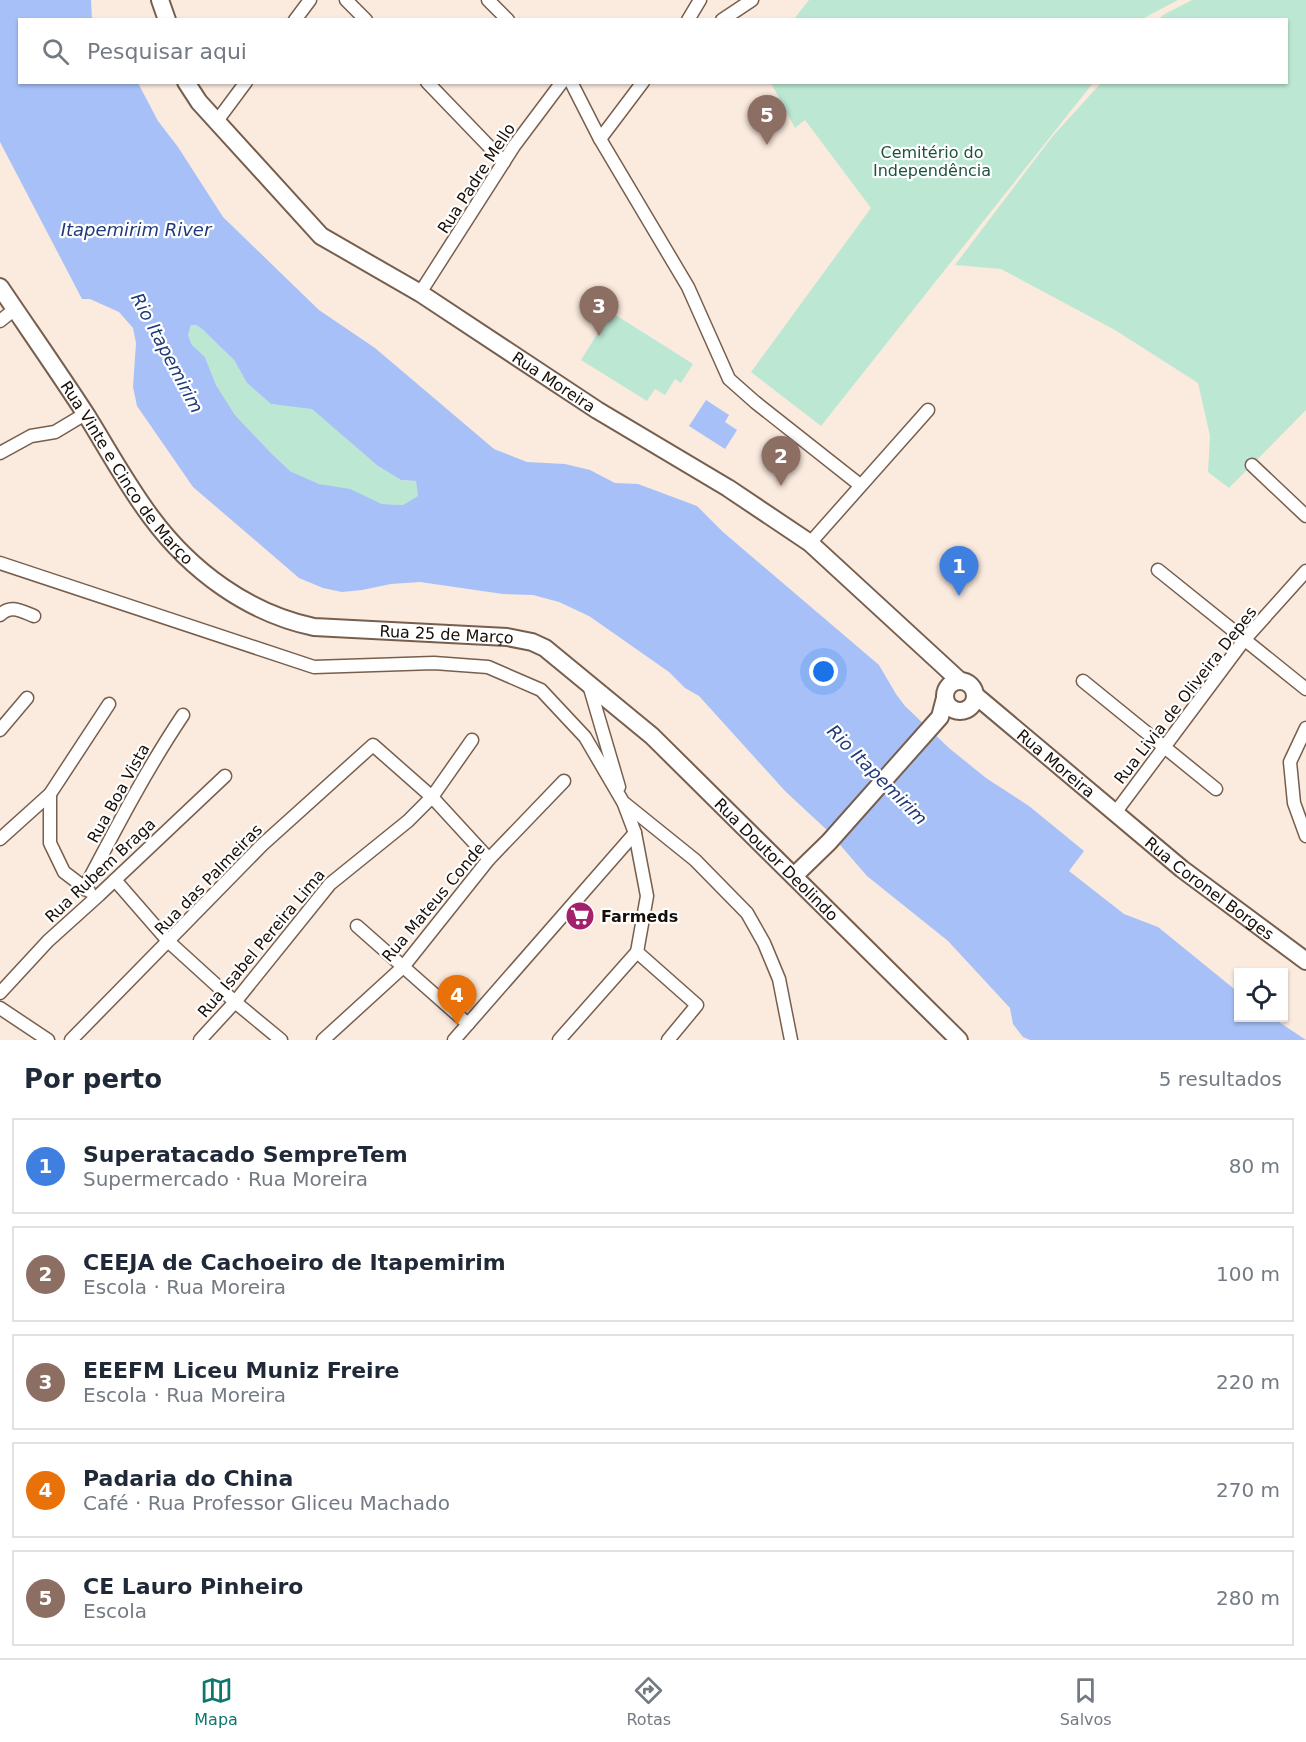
<!DOCTYPE html>
<html lang="pt">
<head>
<meta charset="utf-8">
<style>
	:root { --surface:#fff; --page:#f6f6f7; --text:#1f2937; --muted:#747a83; --line:#e0e1e3; --accent:#0f766e }
	body { margin:0; font-family:"DejaVu Sans",sans-serif; background:var(--page); color:var(--text) }
	.controls { position:absolute; right:18px; bottom:18px; display:grid; overflow:hidden; border-radius:0px; box-shadow:0 2px 4px #0004 }
	.controls button { width:54px; height:54px; display:grid; place-items:center; padding:0; border:0; border-bottom:2px solid var(--line); background:var(--surface); color:var(--text); font:30px sans-serif }
	.you { position:absolute; left:824px; top:672px; width:21px; height:21px; margin:-15px; border:4px solid #fff; border-radius:50%; background:#1a73e8; box-shadow:0 0 0 9px #1a73e833 }
	.badge { display:grid; place-items:center; width:39px; height:39px; border-radius:50%; background:var(--accent); color:#fff; font-size:20px; font-weight:700 }
	.pin { position:absolute; translate:-50% -50px; filter:drop-shadow(0 2px 3px #0008) }
	.pin::after { content:''; position:absolute; top:32px; width:21px; height:18px; background:inherit; clip-path:polygon(0 0,100% 0,50% 100%) }
	.list { margin:0; padding:0; list-style:none }
	h2 { display:flex; justify-content:space-between; align-items:center; height:78px; margin:0; padding:0 24px; font-size:26px }
	h2 small { font-size:20px; font-weight:400; color:var(--muted) }
	.list li { display:grid; grid-template-columns:39px 1fr auto; gap:18px; align-items:center; box-sizing:border-box; height:96px; margin:0 12px 12px; padding:0 12px; border:2px solid var(--line); border-radius:0px }
	.list b { display:block; font-size:22px; white-space:nowrap }
	.list p { margin:0; font-size:20px; white-space:nowrap; color:var(--muted) }
	.list em { font-size:20px; font-style:normal; color:var(--muted) }
	.icon { flex:none; width:33px; height:33px; fill:none; stroke:currentColor; stroke-width:2; stroke-linecap:round; stroke-linejoin:round }
	.map { position:relative; flex:none; width:1306px; height:1040px; overflow:hidden }
	.search { position:absolute; background:var(--surface); box-shadow:0 2px 4px #0004; left:18px; right:18px; top:18px; height:66px; display:flex; align-items:center; gap:15px; box-sizing:border-box; padding:0 21px; border-radius:0px; color:var(--muted); font-size:22px }
	.sheet { height:618px; background:var(--surface) }
	nav { display:flex; justify-content:space-around; align-items:center; box-sizing:border-box; height:84px; border-top:2px solid var(--line); background:var(--surface); font-size:16px; color:var(--muted) }
	nav a { display:grid; justify-items:center; gap:3px }
	nav .on { color:var(--accent) }
	.map>svg:first-child { display:block }
</style>
</head>
<body>
<div class="map">
<svg width="1306" height="1040" viewBox="0 0 1306 1040">
	<rect width="100%" height="100%" fill="#fbeade"/>
	<g fill="#bce8d3">
		<path d="M809 0H1178L1142 19H794Z"/>
		<path d="M1192 0H1306V410L1229 488 1208 472 1210 436 1198 383 1115 330 1001 269 955 265 1052 137 1101 83 1286 82V20L1159 19 1163 15Z"/>
		<path d="M771 83H1093L821 426 751 372 871 208 805 120 795 128Z"/>
		<path d="M611 312 693 364 681 383 675 379 665 395 655 389 647 401 581 360Z"/>
		<path d="M191 325H196L202 329 234 360 247 383 271 404 312 408 378 466 401 480 416 481 419 496 403 505 382 504 350 490 319 484 290 471 271 453 235 415 216 385 205 357 192 345 188 335Z"/>
	</g>
	<g fill="#a7c1f8" fill-rule="evenodd">
		<path d="M0 0H91L92 19 20 20V82L138 83 158 121 178 147 223 217 319 310 375 348 494 449 527 462 565 464 590 470 615 483 638 484 697 506 723 532 879 665 896 694 905 706 949 748 986 778 1029 806 1084 851 1069 871 1124 914 1158 927 1238 992V1017L1273 1018 1306 1040H1030L1023 1037 1013 1024 1010 1008 948 941 867 876 828 831 785 791 699 696 685 688 669 672 589 616 559 602 533 595 503 594 420 582 391 584 362 590 342 592 323 588 299 578 193 487 137 406 133 387 136 343 133 328 119 312 90 299H82L0 142ZM191 325H196L202 329 234 360 247 383 271 404 312 409 378 466 401 480 416 481 418 496 403 505 382 504 350 489 319 484 290 471 271 453 235 415 216 385 205 357 192 345 188 335Z"/>
		<path d="M706 400 729 415 725 422 737 430 725 449 689 426Z"/>
	</g>
	<g fill="none" stroke-linecap="round" stroke-linejoin="round">
		<g stroke="#775f4d" stroke-width="15">
			<g id="street">
				<path d="M346 0 366 20"/>
				<path d="M488 0 508 20"/>
				<path d="M295 20 310 0"/>
				<path d="M688 20 700 0"/>
				<path d="M722 20 752 0"/>
				<path d="M427 82 504 162"/>
				<path d="M571 82 600 139 688 287 729 379 755 402 860 485"/>
				<path d="M217 121 246 82"/>
				<path d="M600 139 643 82"/>
				<path d="M420 293 514 146 562 82"/>
				<path d="M0 321 15 309"/>
				<path d="M0 453 31 436 55 432 85 414"/>
				<path d="M1252 465 1306 516"/>
				<path d="M810 543 928 410"/>
				<path d="M0 563 314 667 434 663 488 667 541 690 585 737 623 802 695 860 747 913 764 943 779 979 791 1040"/>
				<path d="M1158 570 1306 689"/>
				<path d="M0 615C11 604 21 611 34 616"/>
				<path d="M1083 681 1216 789"/>
				<path d="M589 685 619 787"/>
				<path d="M1306 728 1290 762 1294 803 1306 836"/>
				<path d="M0 730 27 698"/>
				<path d="M50 794V843L64 872 89 891"/>
				<path d="M624 804 635 833 647 896 637 952"/>
				<path d="M1115 813 1245 639 1306 571"/>
				<path d="M0 839 50 794 109 704"/>
				<path d="M115 880 169 942 235 1002 281 1040"/>
				<path d="M84 889C115 830 146 770 183 715"/>
				<path d="M357 926 468 1024"/>
				<path d="M637 952 697 1005 668 1040"/>
				<path d="M0 993 48 941 99 895 225 776"/>
				<path d="M0 1008 48 1040"/>
				<path d="M71 1040 262 845 373 745 432 797 489 859"/>
				<path d="M200 1040 235 1002 330 884 408 821 432 797 472 740"/>
				<path d="M323 1040 403 967 489 859 564 781"/>
				<path d="M454 1040 635 833"/>
				<path d="M559 1040 637 952"/>
			</g>
		</g>
		<g stroke="#775f4d" stroke-width="20">
			<g id="secondary">
				<path d="M160 0 167 20"/>
				<path id="s1" d="M186 82 199 102 321 236 420 293 597 410 728 488 810 543 960 681"/>
				<path id="s2" d="M0 287C29 330 59 373 87 416 108 450 127 485 151 517 191 571 248 613 314 627L507 637 532 642 545 648 652 736 959 1040"/>
				<circle cx="960" cy="696" r="15"/>
				<path id="s3" d="M975 695 1182 869 1306 961"/>
				<path d="M794 876 829 842 940 717 945 698"/>
			</g>
		</g>
		<use href="#street" stroke="#fff" stroke-width="12"/>
		<use href="#secondary" stroke="#fff" stroke-width="16"/>
	</g>
	<defs>
		<g id="supermarket-disc" transform="scale(1.5)"><circle r="9.5" fill="#a41f6c" stroke="#fff"/><path d="M-6-5.5h2.5l.6 2H6L4.5 2H-2.5L-4.4-4H-6ZM-1.5 3.2a1.3 1.3 0 1 0 .1 0ZM3 3.2a1.3 1.3 0 1 0 .1 0Z" fill="#fff"/></g>
	</defs>
	<g fill-rule="evenodd">
		<use href="#supermarket-disc" x="580" y="916"/>
	</g>
	<g text-anchor="middle" stroke-width="4.5" stroke-linejoin="round" paint-order="stroke">
		<g font-size="16" fill="#1c533e" stroke="#fff">
			<text x="932" y="158">Cemitério do<tspan x="932" dy="18">Independência</tspan></text>
		</g>
		<g font-size="16" fill="#170e07" stroke="#fff">
			<text transform="translate(476 178) rotate(-57)" y="6">Rua Padre Mello</text>
			<text dy="6" stroke="none"><textPath href="#s1" startOffset="480">Rua Moreira</textPath></text>
			<text dy="6" stroke="none"><textPath href="#s2" startOffset="225">Rua Vinte e Cinco de Março</textPath></text>
			<text dy="6" stroke="none"><textPath href="#s2" startOffset="609">Rua 25 de Março</textPath></text>
			<text transform="translate(1185 695) rotate(-52)" y="6">Rua Livia de Oliveira Depes</text>
			<text dy="6" stroke="none"><textPath href="#s3" startOffset="106">Rua Moreira</textPath></text>
			<text transform="translate(118 793) rotate(-61)" y="6">Rua Boa Vista</text>
			<text dy="6" stroke="none"><textPath href="#s2" startOffset="1023">Rua Doutor Deolindo</textPath></text>
			<text transform="translate(100 870) rotate(-43)" y="6">Rua Rubem Braga</text>
			<text transform="translate(208 879) rotate(-46)" y="6">Rua das Palmeiras</text>
			<text dy="6" stroke="none"><textPath href="#s3" startOffset="304">Rua Coronel Borges</textPath></text>
			<text transform="translate(433 902) rotate(-50)" y="6">Rua Mateus Conde</text>
			<text transform="translate(261 943) rotate(-50)" y="6">Rua Isabel Pereira Lima</text>
		</g>
		<g font-size="16" font-weight="bold" fill="#170e07" stroke="#fff" text-anchor="start">
			<text x="601" y="922">Farmeds</text>
		</g>
		<g font-size="18" font-style="italic" fill="#203a7a" stroke="#fff">
			<text x="136" y="236">Itapemirim River</text>
			<text transform="translate(167 353) rotate(62)" y="6">Rio Itapemirim</text>
			<text transform="translate(877 775) rotate(45)" y="6">Rio Itapemirim</text>
		</g>
	</g>
</svg>
<div class="controls">
<button><svg class="icon" aria-label="locate" viewBox="0 0 24 24"><circle cx="12" cy="12" r="6"/><path d="M12 2v4M12 18v4M2 12h4M18 12h4"/></svg></button>
</div>
<div class="you"></div>
<div class="pin badge" style="left:959px;top:596px;background:#3f7fe0">1</div>
<div class="pin badge" style="left:781px;top:486px;background:#8d6e63">2</div>
<div class="pin badge" style="left:599px;top:336px;background:#8d6e63">3</div>
<div class="pin badge" style="left:457px;top:1025px;background:#e8710a">4</div>
<div class="pin badge" style="left:767px;top:145px;background:#8d6e63">5</div>
<div class="search"><svg class="icon" aria-label="search" viewBox="0 0 24 24"><circle cx="10" cy="10" r="6"/><path d="M15 15l6 6"/></svg>Pesquisar aqui</div>
</div>
<section class="sheet">
<h2>Por perto<small>5 resultados</small></h2>
<ul class="list">
<li><span class="badge" style="background:#3f7fe0">1</span><div><b>Superatacado SempreTem</b><p>Supermercado · Rua Moreira</p></div><em>80 m</em></li>
<li><span class="badge" style="background:#8d6e63">2</span><div><b>CEEJA de Cachoeiro de Itapemirim</b><p>Escola · Rua Moreira</p></div><em>100 m</em></li>
<li><span class="badge" style="background:#8d6e63">3</span><div><b>EEEFM Liceu Muniz Freire</b><p>Escola · Rua Moreira</p></div><em>220 m</em></li>
<li><span class="badge" style="background:#e8710a">4</span><div><b>Padaria do China</b><p>Café · Rua Professor Gliceu Machado</p></div><em>270 m</em></li>
<li><span class="badge" style="background:#8d6e63">5</span><div><b>CE Lauro Pinheiro</b><p>Escola</p></div><em>280 m</em></li>
</ul>
</section>
<nav>
<a class="on"><svg class="icon" aria-label="map" viewBox="0 0 24 24"><path d="M3 6l6-2 6 2 6-2v14l-6 2-6-2-6 2zM9 4v14M15 6v14"/></svg>Mapa</a>
<a><svg class="icon" aria-label="directions" viewBox="0 0 24 24"><path d="M12 3l9 9-9 9-9-9zM9 14v-3h6M13 9l2 2-2 2"/></svg>Rotas</a>
<a><svg class="icon" aria-label="saved" viewBox="0 0 24 24"><path d="M7 4h10v16l-5-4-5 4z"/></svg>Salvos</a>
</nav>
</body>
</html>
